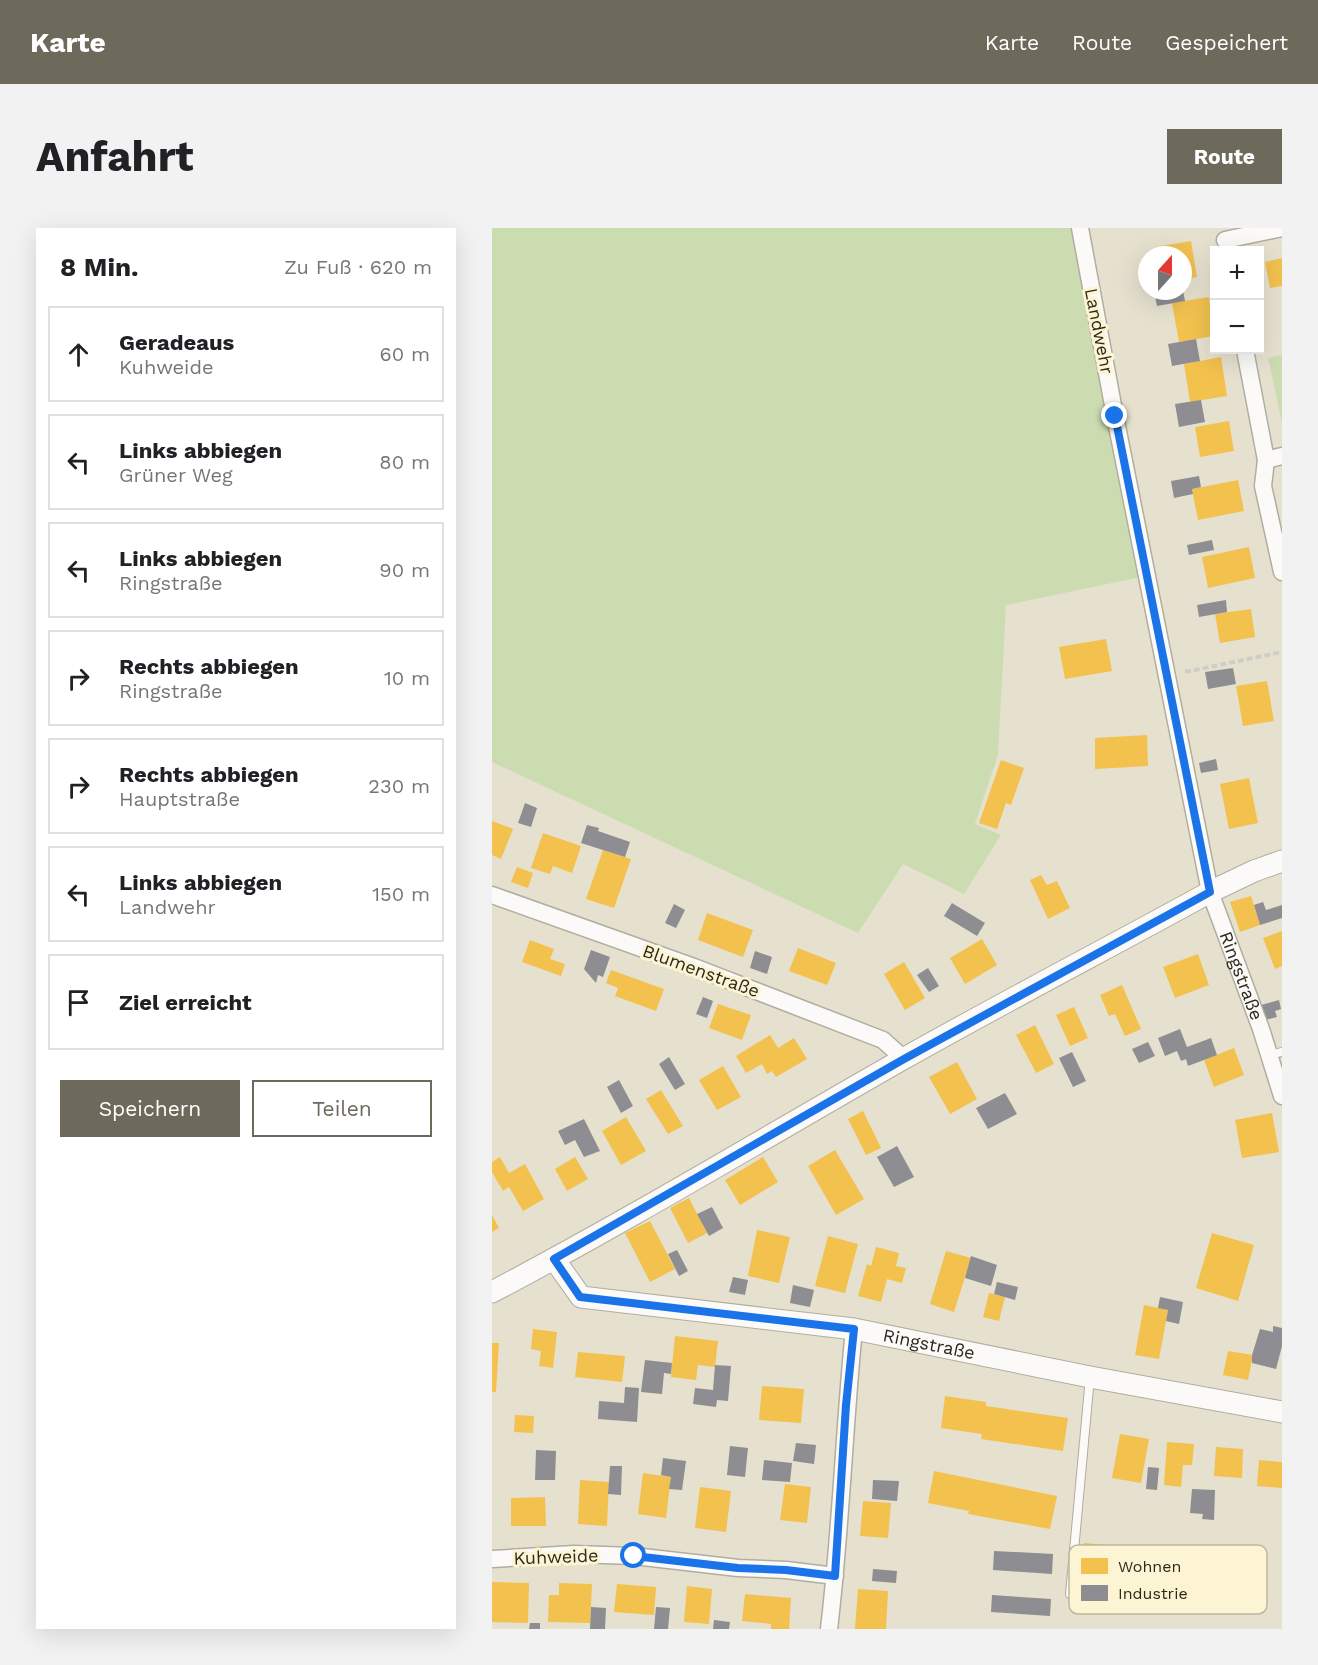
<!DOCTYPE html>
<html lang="de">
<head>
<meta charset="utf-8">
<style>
	:root { --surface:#fff; --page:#f2f2f2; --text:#202124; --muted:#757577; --line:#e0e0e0; --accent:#6d695b }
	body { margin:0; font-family:"Work Sans",sans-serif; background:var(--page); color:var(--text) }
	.controls { position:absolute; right:18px; top:18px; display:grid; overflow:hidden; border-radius:0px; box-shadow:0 6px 24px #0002 }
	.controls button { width:54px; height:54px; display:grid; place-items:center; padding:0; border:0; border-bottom:2px solid var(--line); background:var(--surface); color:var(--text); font:30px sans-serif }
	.compass { position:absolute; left:646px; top:18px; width:54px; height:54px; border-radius:50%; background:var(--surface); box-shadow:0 6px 24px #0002; rotate:21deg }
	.stop { position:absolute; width:18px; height:18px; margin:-14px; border:4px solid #1a73e8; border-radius:50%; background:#fff }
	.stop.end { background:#1a73e8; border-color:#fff; box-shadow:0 2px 6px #0008 }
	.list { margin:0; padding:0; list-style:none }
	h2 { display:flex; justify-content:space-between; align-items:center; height:78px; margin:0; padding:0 24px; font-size:26px }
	h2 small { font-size:20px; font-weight:400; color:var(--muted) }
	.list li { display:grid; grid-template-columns:39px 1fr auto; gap:18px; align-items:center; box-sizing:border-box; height:96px; margin:0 12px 12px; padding:0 12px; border:2px solid var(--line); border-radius:0px }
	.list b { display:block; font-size:22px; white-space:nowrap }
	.list p { margin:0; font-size:20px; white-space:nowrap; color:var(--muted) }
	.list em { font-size:20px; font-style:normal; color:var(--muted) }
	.actions { display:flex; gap:12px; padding:18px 24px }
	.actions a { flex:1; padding:14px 0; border:2px solid var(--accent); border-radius:0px; text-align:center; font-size:21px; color:var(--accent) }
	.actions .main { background:var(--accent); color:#fff }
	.icon { flex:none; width:33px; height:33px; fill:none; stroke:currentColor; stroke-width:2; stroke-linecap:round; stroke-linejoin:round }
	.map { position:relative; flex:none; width:790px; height:1401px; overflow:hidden; border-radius:0px }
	header { display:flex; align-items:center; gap:36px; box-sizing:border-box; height:84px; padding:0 30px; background:var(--accent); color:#fff }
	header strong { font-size:28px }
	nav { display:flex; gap:33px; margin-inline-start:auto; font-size:21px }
	.intro { display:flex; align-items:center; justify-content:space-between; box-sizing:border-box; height:144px; padding:0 36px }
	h1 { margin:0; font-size:42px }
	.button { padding:15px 27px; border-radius:0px; background:var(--accent); color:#fff; font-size:21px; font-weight:700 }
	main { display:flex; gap:36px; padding:0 36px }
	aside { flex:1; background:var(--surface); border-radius:0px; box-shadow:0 6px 24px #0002 }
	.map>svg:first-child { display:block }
</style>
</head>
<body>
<header>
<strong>Karte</strong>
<nav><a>Karte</a><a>Route</a><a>Gespeichert</a></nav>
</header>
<div class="intro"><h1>Anfahrt</h1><a class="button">Route</a></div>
<main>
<aside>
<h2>8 Min.<small>Zu Fuß · 620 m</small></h2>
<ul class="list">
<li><svg class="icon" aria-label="ahead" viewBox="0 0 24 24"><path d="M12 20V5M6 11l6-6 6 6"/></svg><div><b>Geradeaus</b><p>Kuhweide</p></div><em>60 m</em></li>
<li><svg class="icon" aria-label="left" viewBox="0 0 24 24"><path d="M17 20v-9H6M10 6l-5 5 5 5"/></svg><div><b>Links abbiegen</b><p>Grüner Weg</p></div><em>80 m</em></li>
<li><svg class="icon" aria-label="left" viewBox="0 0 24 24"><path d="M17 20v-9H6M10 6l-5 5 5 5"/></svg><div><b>Links abbiegen</b><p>Ringstraße</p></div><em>90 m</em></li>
<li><svg class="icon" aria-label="right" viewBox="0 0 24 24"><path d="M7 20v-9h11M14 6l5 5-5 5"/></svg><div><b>Rechts abbiegen</b><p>Ringstraße</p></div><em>10 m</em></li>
<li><svg class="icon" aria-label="right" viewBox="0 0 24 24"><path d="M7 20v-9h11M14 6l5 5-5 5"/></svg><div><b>Rechts abbiegen</b><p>Hauptstraße</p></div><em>230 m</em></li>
<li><svg class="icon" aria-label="left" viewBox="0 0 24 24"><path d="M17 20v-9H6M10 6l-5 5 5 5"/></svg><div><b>Links abbiegen</b><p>Landwehr</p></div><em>150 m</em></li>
<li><svg class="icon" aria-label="arrive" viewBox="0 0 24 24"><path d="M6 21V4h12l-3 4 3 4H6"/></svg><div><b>Ziel erreicht</b></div></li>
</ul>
<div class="actions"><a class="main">Speichern</a><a>Teilen</a></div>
</aside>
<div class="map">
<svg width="790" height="1401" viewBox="0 0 790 1401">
	<rect width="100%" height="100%" fill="#e6e1cf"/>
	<g fill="#ccdcb1">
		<path d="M0 0H582L649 349 514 377 506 527 483 596 509 607 472 666 411 636 366 705 0 534Z"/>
		<path d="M790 127V195L776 130Z"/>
	</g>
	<g fill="#f2c14e">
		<path d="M699 13 705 49 691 52V27H670L669 18Z"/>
		<path d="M790 30V58L778 60 773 34Z"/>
		<path d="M717 69 722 108 687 114 680 75Z"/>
		<path d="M729 129 735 168 698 174 692 136Z"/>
		<path d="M737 193 742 223 708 229 703 199Z"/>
		<path d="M746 252 752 283 706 292 700 261Z"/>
		<path d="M757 319 763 350 716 360 710 329Z"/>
		<path d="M759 381 763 409 728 415 723 386Z"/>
		<path d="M614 411 620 443 573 451 567 419Z"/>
		<path d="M775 453 782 493 751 498 744 458Z"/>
		<path d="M655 507 656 538 603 541V510Z"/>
		<path d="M509 532 532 540 519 577 514 575 505 601 487 595Z"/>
		<path d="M757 550 766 595 737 601 728 556Z"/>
		<path d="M0 593 21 601 9 631 0 627Z"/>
		<path d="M51 605 89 618 80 645 61 638 58 646 39 640Z"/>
		<path d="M111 622 139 631 122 680 94 671Z"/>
		<path d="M25 639 41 645 36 660 19 654Z"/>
		<path d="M549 647 555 657 565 653 578 680 556 691 538 652Z"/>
		<path d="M759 668 768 697 748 704 738 674Z"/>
		<path d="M215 685 261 702 251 729 206 712Z"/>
		<path d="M790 703V738L783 741 771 710Z"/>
		<path d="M490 711 505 737 473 756 458 730Z"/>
		<path d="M38 712 62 721 58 731 73 736 69 748 30 734Z"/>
		<path d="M306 720 344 735 335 757 297 743Z"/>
		<path d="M706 726 717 757 683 770 671 739Z"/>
		<path d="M412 734 433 770 413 782 392 746Z"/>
		<path d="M119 742 172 761 164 783 123 768 126 760 114 755Z"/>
		<path d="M630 757 649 801 633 808 623 786 617 788 608 767Z"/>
		<path d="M226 776 259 787 250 812 217 800Z"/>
		<path d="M582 779 596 810 578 818 564 787Z"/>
		<path d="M543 797 562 836 544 845 524 807Z"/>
		<path d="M278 807 286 820 302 810 315 831 284 849 280 843 275 846 270 836 254 845 244 828Z"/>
		<path d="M742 820 752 847 722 859 712 832Z"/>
		<path d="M465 834 485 871 458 886 437 849Z"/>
		<path d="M231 838 249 869 225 882 207 852Z"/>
		<path d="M169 862 191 898 176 906 154 871Z"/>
		<path d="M371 883 389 920 374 927 356 891Z"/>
		<path d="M780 885 787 924 750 930 743 892Z"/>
		<path d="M134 889 154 923 129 937 110 903Z"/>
		<path d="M343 922 372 971 344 987 316 938Z"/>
		<path d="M8 929 17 945 33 936 52 971 31 983 17 959 11 963 0 944V934Z"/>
		<path d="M83 929 96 951 75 963 63 941Z"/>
		<path d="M271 929 286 954 248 977 233 952Z"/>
		<path d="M197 970 215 1005 196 1015 178 980Z"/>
		<path d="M0 987 7 1000 0 1004Z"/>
		<path d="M158 993 183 1041 158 1054 133 1005Z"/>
		<path d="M265 1002 298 1009 287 1055 256 1048Z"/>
		<path d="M720 1005 762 1017 746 1073 704 1060Z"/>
		<path d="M336 1008 366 1016 353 1065 323 1058Z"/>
		<path d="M384 1019 407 1025 404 1038 414 1040 410 1055 395 1051 389 1074 366 1068 375 1036 379 1038Z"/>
		<path d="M454 1023 479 1030 462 1084 438 1076Z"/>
		<path d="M497 1065 513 1069 507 1093 491 1089Z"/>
		<path d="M652 1077 676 1082 667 1131 643 1127Z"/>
		<path d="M41 1101 65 1104 61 1140 47 1138 49 1123 39 1121Z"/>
		<path d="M183 1108 226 1113 223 1139 206 1137 204 1152 179 1149Z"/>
		<path d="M0 1115H7L4 1164H0Z"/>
		<path d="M736 1123 761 1127 756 1152 731 1147Z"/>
		<path d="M86 1124 133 1128 130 1154 83 1149Z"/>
		<path d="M270 1158 312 1161 309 1195 267 1192Z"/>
		<path d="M453 1168 494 1174V1178L576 1190 571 1223 489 1211 490 1206 449 1200Z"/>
		<path d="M23 1187 42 1188 41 1205 22 1204Z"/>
		<path d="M628 1206 657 1211 649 1255 620 1250Z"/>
		<path d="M675 1214 702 1216 700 1237H691L689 1259 672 1257Z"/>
		<path d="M724 1219 751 1221 750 1250 722 1248Z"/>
		<path d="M767 1232 790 1234V1260L765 1258Z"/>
		<path d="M442 1243 565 1268 558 1301 476 1286 477 1283 436 1275Z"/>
		<path d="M151 1245 179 1249 174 1290 146 1286Z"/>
		<path d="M88 1252 117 1254 115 1298 86 1296Z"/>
		<path d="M293 1256 319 1259 315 1295 288 1292Z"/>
		<path d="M208 1259 239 1263 234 1304 203 1300Z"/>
		<path d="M53 1269 54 1298H19V1270Z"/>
		<path d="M371 1273 399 1275 396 1310 368 1308Z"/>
		<path d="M592 1315 628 1318 625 1349 590 1346Z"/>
		<path d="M0 1354 37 1355 36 1395 0 1394Z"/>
		<path d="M67 1355 100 1356 98 1395 56 1394 57 1367H67Z"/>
		<path d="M125 1356 164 1359 162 1387 122 1384Z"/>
		<path d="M195 1358 220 1361 217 1396 192 1394Z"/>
		<path d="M366 1361 396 1363 394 1401H363Z"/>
		<path d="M253 1366 299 1370 297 1401H279V1396L250 1393Z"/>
	</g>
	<g fill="#8d8d92">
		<path d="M662 63H691L693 73 665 78Z"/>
		<path d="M704 111 708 133 680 138 676 116Z"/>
		<path d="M709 172 713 194 687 199 683 176Z"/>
		<path d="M707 248 709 259 700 261 701 266 682 270 679 253Z"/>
		<path d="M720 312 722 322 697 327 695 317Z"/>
		<path d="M734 372 735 384 707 389 705 377Z"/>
		<path d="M741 440 744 456 716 461 713 444Z"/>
		<path d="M724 531 726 542 709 545 707 535Z"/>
		<path d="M33 575 45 580 39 599 26 595Z"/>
		<path d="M95 597 107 600 106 603 138 614 133 629 89 615Z"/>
		<path d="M771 674 774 682 790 677V690L768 697 762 677Z"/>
		<path d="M460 675 493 695 485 708 452 688Z"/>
		<path d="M182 676 193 682 184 700 173 695Z"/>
		<path d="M99 722 118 729 111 749 106 747 104 755 92 741Z"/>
		<path d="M263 723 280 729 275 746 258 740Z"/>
		<path d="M436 740 447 758 437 764 425 747Z"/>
		<path d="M211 769 221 773 215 790 204 786Z"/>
		<path d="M787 772 789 781 783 783 785 789 773 792 769 777Z"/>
		<path d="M688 801 695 819 719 810 725 827 696 838 694 831 689 833 685 823 673 828 666 810Z"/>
		<path d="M656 814 663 828 647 835 640 821Z"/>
		<path d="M580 824 594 853 581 859 567 830Z"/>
		<path d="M177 829 193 856 183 862 167 836Z"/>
		<path d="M127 852 141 878 129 885 115 859Z"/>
		<path d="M513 865 525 886 496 901 484 880Z"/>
		<path d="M92 891 108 923 92 929 83 912 73 917 66 903Z"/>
		<path d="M405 918 422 949 402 959 385 929Z"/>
		<path d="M220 979 231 1000 217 1008 205 986Z"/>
		<path d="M185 1022 196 1043 187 1048 176 1026Z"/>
		<path d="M479 1028 505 1037 499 1058 473 1050Z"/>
		<path d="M241 1049 256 1052 253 1067 237 1064Z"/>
		<path d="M505 1054 526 1059 523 1072 502 1066Z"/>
		<path d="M301 1057 322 1062 318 1079 298 1075Z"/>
		<path d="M668 1069 691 1074 687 1096 674 1093 676 1082 666 1080Z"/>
		<path d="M781 1098 790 1100V1118L784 1141 760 1135V1127L768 1101 781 1104Z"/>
		<path d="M153 1132 180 1135 179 1146 172 1145 170 1166 149 1164Z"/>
		<path d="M223 1137 239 1138 236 1173 225 1172 224 1179 201 1176 203 1160 221 1162Z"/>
		<path d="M133 1159 147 1160 145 1194 106 1191 107 1173 132 1175Z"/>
		<path d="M304 1215 324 1217 322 1236 301 1233Z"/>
		<path d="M238 1218 256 1220 253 1249 235 1247Z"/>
		<path d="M44 1222 64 1223 63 1252H43Z"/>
		<path d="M171 1230 194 1233 190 1262 177 1261 179 1249 169 1247Z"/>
		<path d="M272 1232 300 1235 298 1254 270 1252Z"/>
		<path d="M118 1238H130L129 1267 116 1266Z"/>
		<path d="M656 1239 667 1240 665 1262 654 1261Z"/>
		<path d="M381 1252 407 1253 405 1273 380 1271Z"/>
		<path d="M700 1261 723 1262 722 1292 710 1291 711 1286 698 1285Z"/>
		<path d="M502 1323 561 1326 560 1346 501 1342Z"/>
		<path d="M381 1341 405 1343 404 1355 380 1353Z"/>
		<path d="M500 1367 559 1371 558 1388 499 1384Z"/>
		<path d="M99 1379 114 1380 113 1401H98Z"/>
		<path d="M164 1379 178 1380 176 1401H162Z"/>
		<path d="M222 1392 238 1394 237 1401H221Z"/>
		<path d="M38 1395H48V1401H37Z"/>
	</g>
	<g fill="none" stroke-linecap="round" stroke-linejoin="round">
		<g stroke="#b1ad9f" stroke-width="10">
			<g id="service">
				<path d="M777 827 790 824"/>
				<path d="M578 1366 598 1149"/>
			</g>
		</g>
		<g stroke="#b1ad9f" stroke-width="19">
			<g id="minor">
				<path id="s1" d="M588 0 623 188 718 664 769 801 790 868"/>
				<path d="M733 12 790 0"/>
				<path d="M753 122 774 232 771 258 790 344"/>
				<path d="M774 232 790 228"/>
				<path d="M0 667 202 739 391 812 412 831"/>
				<path d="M0 1331 82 1326 142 1328 246 1340 294 1342 343 1348"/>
				<path d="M337 1401C349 1301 352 1201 362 1101"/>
			</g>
		</g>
		<g stroke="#b1ad9f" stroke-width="23">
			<g id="tertiary">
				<path id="s2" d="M62 1031 89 1069 362 1101 598 1149 790 1184"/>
				<path d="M0 1064C139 991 274 909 411 831 512 774 616 720 718 664L762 643 790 633"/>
			</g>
		</g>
		<path stroke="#cecdc8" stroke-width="4" stroke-dasharray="6 3" stroke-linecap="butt" d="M693 444 790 424"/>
		<use href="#service" stroke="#fbfaf8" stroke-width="8"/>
		<use href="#minor" stroke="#fbfaf8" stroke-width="16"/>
		<use href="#tertiary" stroke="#fbfaf8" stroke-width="21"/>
	</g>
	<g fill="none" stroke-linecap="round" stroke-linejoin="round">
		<path stroke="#1a73e8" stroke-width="8" d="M142 1328 246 1340 294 1342 343 1348 354 1177 362 1101 88 1069 62 1031 412 831 718 664 623 188"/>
	</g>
	<g text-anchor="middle" stroke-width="6" stroke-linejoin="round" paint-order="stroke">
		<g font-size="18" fill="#2c281c" stroke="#fdf4d3">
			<text transform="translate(607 103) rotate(79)" y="6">Landwehr</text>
			<text transform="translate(209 743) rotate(20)" y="6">Blumenstraße</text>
			<text dy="6" stroke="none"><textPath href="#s1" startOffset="766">Ringstraße</textPath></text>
			<text dy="6" stroke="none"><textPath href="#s2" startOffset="398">Ringstraße</textPath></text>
			<text transform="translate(64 1329) rotate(-2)" y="6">Kuhweide</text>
		</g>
	</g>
	<rect x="577" y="1317" width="198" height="69" rx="9" fill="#fdf4d3" stroke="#beb79c" stroke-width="1.5"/>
	<rect x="589" y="1330" width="27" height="16" fill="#f2c14e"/>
	<rect x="589" y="1357" width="27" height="16" fill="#8d8d92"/>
	<g font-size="16" fill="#2c281c">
		<text x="626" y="1344">Wohnen</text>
		<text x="626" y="1371">Industrie</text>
	</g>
</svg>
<div class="controls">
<button>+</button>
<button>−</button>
</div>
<svg class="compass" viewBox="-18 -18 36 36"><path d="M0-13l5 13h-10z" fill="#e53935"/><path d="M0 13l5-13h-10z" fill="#757577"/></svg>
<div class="stop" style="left:142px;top:1328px"></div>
<div class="stop end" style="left:623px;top:188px"></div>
</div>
</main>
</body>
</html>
